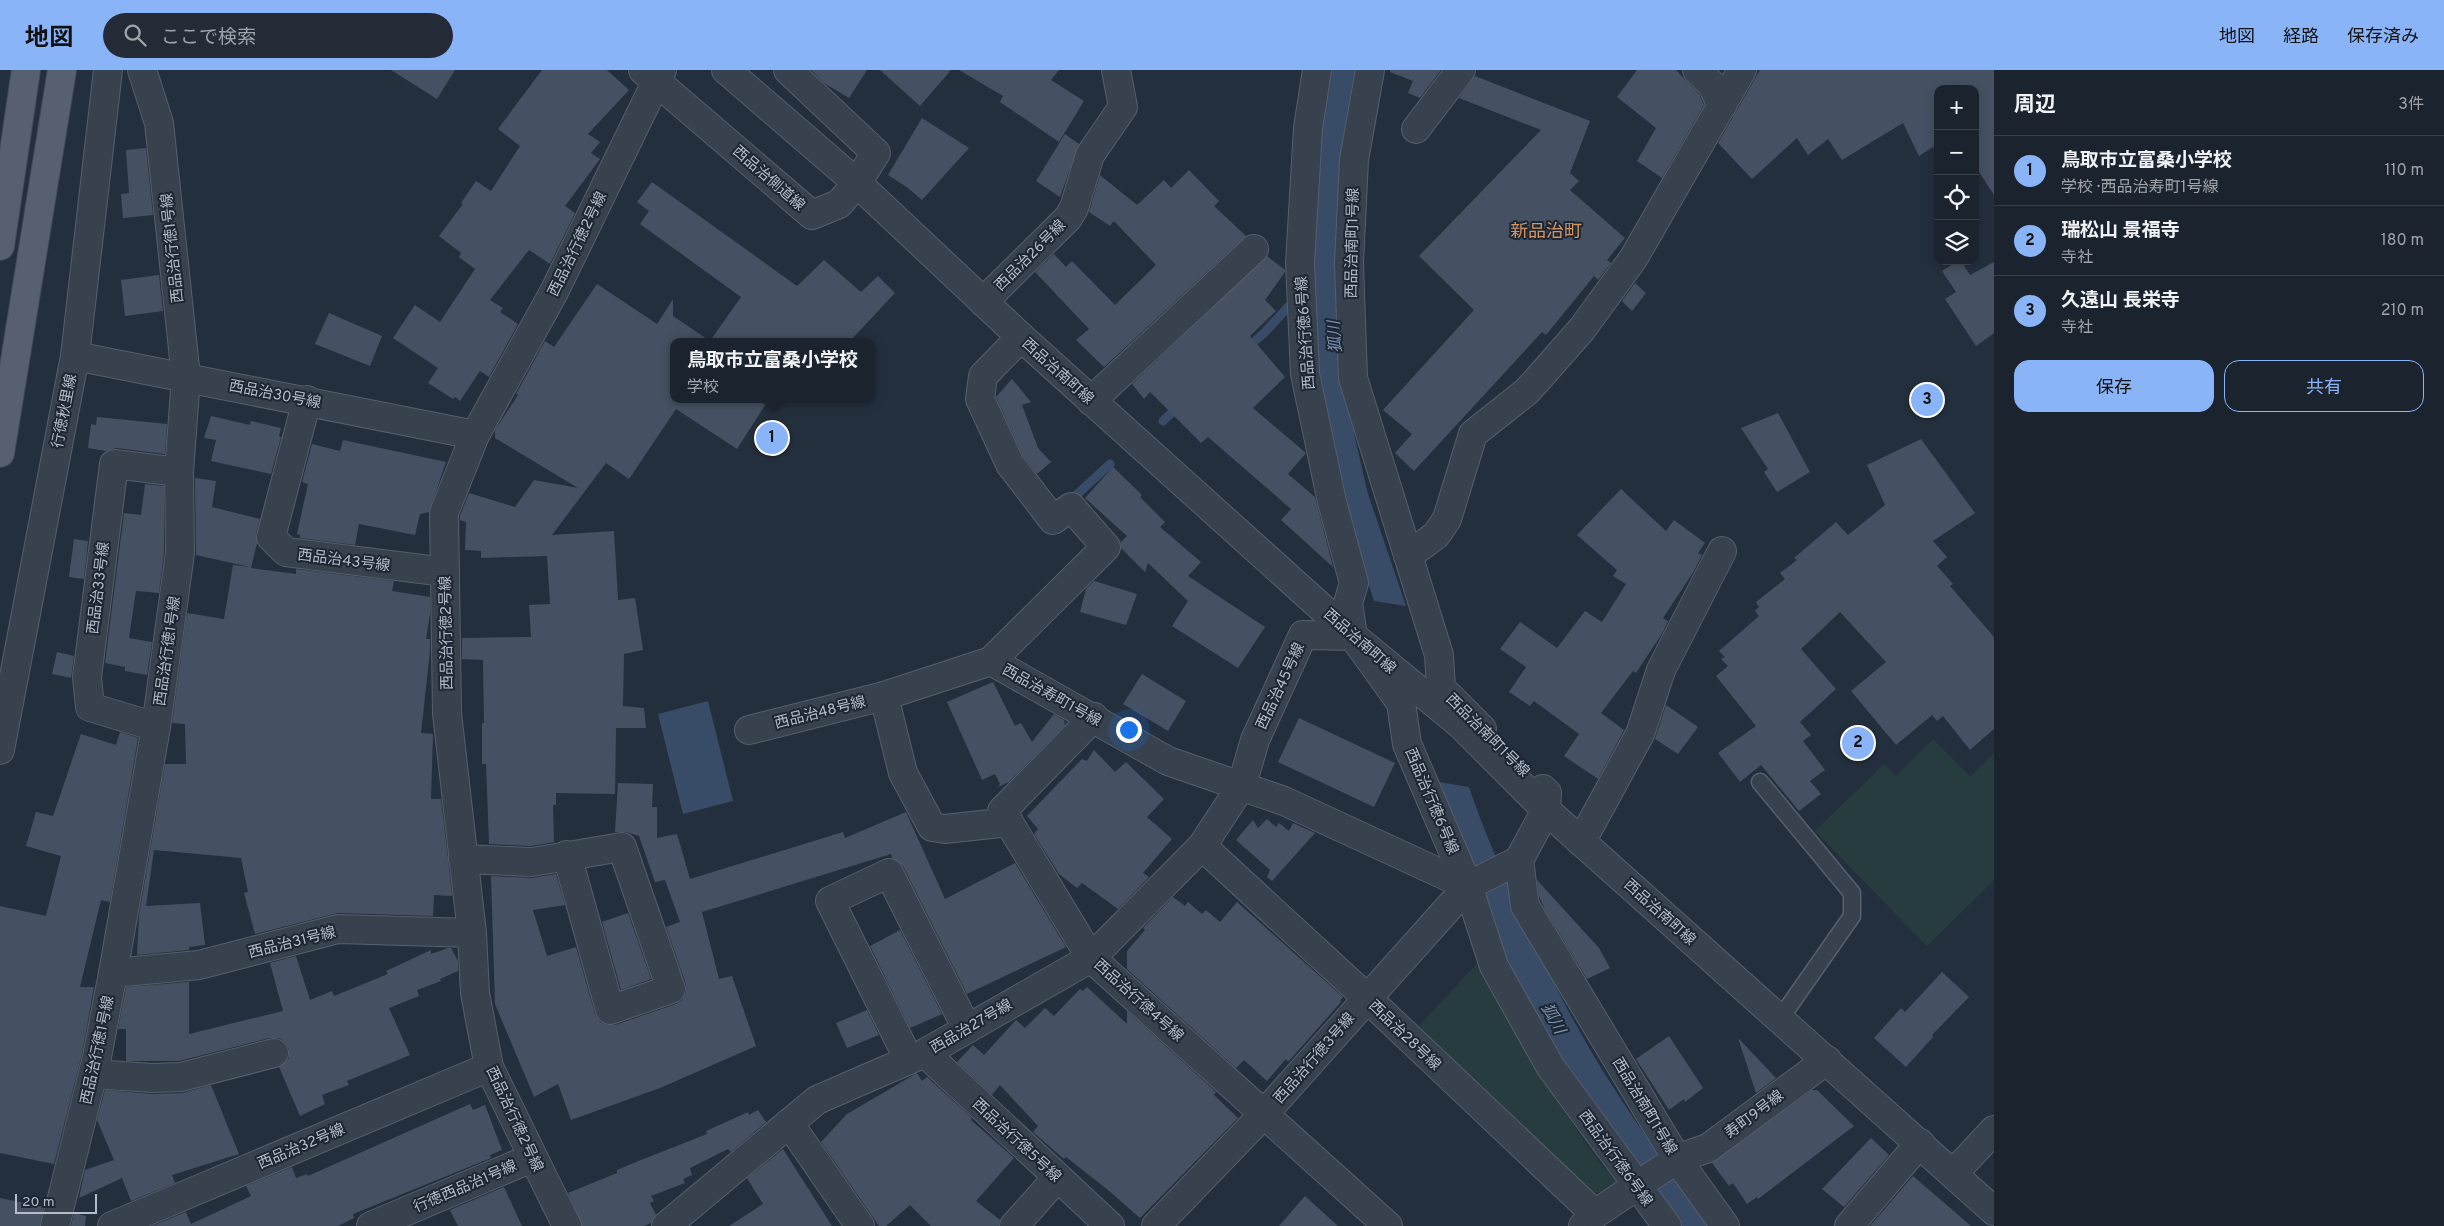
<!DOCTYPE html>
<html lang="ja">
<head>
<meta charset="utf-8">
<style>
	:root { --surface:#1b232e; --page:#242b36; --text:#f1f3f6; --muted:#a0a4aa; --line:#39404a; --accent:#8ab4f8 }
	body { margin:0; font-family:Overpass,"Noto Sans JP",sans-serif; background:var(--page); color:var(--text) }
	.controls { position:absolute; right:15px; top:15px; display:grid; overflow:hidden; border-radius:10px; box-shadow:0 2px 12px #0003 }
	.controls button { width:45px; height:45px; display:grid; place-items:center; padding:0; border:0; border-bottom:1px solid var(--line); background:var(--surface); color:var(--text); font:25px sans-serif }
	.scale { position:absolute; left:15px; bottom:12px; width:82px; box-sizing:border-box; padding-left:5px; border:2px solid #b4bcc9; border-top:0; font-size:14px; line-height:18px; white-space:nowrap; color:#b4bcc9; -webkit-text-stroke:4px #1d2633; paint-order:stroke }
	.you { position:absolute; left:1128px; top:659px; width:18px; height:18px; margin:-12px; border:4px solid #fff; border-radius:50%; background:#1a73e8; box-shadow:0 0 0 8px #1a73e833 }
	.badge { display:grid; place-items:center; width:32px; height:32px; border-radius:50%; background:var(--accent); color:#111; font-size:16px; font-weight:700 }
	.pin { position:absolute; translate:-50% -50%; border:2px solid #fff; box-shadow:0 1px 5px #0006 }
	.popup { position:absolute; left:670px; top:268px; width:205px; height:65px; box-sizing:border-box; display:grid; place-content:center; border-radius:10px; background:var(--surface); filter:drop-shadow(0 1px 4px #0005); font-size:16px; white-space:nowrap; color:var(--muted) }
	.popup b { font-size:19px; color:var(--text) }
	.popup::after { content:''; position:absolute; left:50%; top:100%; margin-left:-10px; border:10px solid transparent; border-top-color:var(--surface) }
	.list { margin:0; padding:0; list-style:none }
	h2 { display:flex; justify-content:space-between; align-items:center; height:65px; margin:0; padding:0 20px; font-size:21px }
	h2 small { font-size:16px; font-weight:400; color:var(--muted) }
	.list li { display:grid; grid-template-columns:32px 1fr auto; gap:15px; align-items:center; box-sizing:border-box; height:70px; padding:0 20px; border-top:1px solid var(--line) }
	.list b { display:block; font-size:19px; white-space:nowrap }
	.list p { margin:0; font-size:16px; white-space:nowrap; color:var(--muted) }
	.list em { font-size:16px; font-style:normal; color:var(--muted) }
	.actions { display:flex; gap:10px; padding:15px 20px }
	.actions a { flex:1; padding:11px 0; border:1px solid var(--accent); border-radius:15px; text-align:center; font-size:18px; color:var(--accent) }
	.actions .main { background:var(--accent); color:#111 }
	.icon { flex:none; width:28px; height:28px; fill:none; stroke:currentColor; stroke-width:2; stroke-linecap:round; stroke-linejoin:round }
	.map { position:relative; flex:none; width:1994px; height:1156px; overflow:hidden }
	header { display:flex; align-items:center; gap:30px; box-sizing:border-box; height:70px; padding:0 25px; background:var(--accent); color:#111 }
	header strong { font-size:24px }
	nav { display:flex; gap:28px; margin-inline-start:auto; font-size:18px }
	.search { width:350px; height:45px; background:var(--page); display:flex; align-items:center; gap:12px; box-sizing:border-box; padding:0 18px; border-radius:28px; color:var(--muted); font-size:19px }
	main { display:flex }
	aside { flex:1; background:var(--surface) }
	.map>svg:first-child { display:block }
</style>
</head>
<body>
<header>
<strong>地図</strong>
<div class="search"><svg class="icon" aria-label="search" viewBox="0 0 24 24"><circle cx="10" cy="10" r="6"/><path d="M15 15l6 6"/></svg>ここで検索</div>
<nav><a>地図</a><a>経路</a><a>保存済み</a></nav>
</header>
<main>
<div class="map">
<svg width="1994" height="1156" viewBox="0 0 1994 1156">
	<rect width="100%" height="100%" fill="#242f3e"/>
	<g fill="#263c3f">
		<path d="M1933 669 1970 706 1994 683V810L1927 876 1815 761 1884 694 1896 706Z"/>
		<path d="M1482 888C1522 964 1559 1046 1616 1112L1608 1123 1593 1122 1415 960Z"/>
	</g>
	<g fill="#394c67">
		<path d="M1330 0H1355L1345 57 1340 119 1348 320 1355 368 1368 424 1406 536 1374 531 1345 443 1320 315 1313 237 1311 193 1318 70Z"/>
		<path d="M708 631 733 731 683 744 658 644Z"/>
		<path d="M1439 712 1469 717C1484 762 1503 804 1523 847 1534 871 1545 895 1557 919 1599 1003 1655 1082 1712 1156H1679L1579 1024 1515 909Z"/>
	</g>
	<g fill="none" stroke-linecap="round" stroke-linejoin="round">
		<g stroke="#394c67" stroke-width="9">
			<path d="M1246 279 1264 263 1289 236"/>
			<path d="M1163 351 1179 336"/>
			<path d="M1071 430 1110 394"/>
		</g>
	</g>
	<g fill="#455162">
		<path d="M391 0H455L437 29Z"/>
		<path d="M542 0H607L629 20 588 64 600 72 591 83 600 89 565 136 575 143 550 194 529 180 490 230 503 238 500 242 518 254 489 307 480 301 460 331 455 327 453 329 428 313 438 298 393 268 415 235 440 252 475 199 459 187 461 183 439 166 463 134 461 133 476 111 491 121 520 76 498 59Z"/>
		<path d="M811 0H867L849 28 824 13Z"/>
		<path d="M880 0H951L920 36Z"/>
		<path d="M959 0H1059L1051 10 1084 31 1059 72 1000 32 1003 26Z"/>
		<path d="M1390 0H1441L1420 28 1408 23 1413 11 1390 2Z"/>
		<path d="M1637 0H1676L1699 24 1704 35 1662 108 1637 91 1656 58 1617 27Z"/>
		<path d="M1760 0H1994V125L1975 96V19H1938V87L1933 77 1919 86 1903 53 1842 90 1828 69 1808 85 1797 68 1752 109 1718 73Z"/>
		<path d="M1475 6 1590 51 1570 103 1579 111 1570 120 1625 168 1607 190 1611 193 1598 210 1594 206 1546 265 1542 262 1414 401 1395 383 1412 364 1383 340 1474 240 1419 186 1541 60 1459 28Z"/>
		<path d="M922 48 969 78 922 130 908 118 888 105Z"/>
		<path d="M1065 64 1079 74 1060 127 1036 111Z"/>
		<path d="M146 78 153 145 123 148 121 124 129 123 126 80Z"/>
		<path d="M1189 100 1219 131 1214 136 1246 166 1104 297 1076 270 1089 259 1035 202 1054 184 1066 197 1072 191 1115 235 1156 195 1114 151 1110 156 1089 142 1100 105 1137 135 1164 110 1171 118Z"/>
		<path d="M652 112 797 216 824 190 861 222 878 206 895 223 849 272H673V329H769L737 379 676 339 629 409 606 393 552 465 614 461 618 530 635 528 643 580 624 584 623 636 644 638 646 658H616L615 724 556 723V735H553L554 772 531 776 489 774 486 694H482V653H484L483 590 462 589V568L531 567 529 535 550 534 547 486 481 488V481L465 480 466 452 460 450V446L469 423 515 437 534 410 578 418 495 368V360L518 325 516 324 545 271 554 277 597 214 657 254 673 229V246L710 271 741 227 640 154 649 141 637 132Z"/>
		<path d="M1267 186 1285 200V202L1265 230 1276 241 1250 266 1285 307 1253 338 1306 383 1288 404 1315 427 1333 497 1281 450 1291 439 1208 367 1201 373 1150 322 1144 329 1132 314Z"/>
		<path d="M1958 191H1961L1970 205 1994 192V263L1976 276 1945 229 1956 222 1942 201Z"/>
		<path d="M159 205 163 241 125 246 121 210Z"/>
		<path d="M1635 213 1646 223 1632 241 1622 231Z"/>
		<path d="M329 243 382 266 370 296 315 274Z"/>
		<path d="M1012 309 1031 332 1022 335 1038 378 1051 392 1037 404 1023 386 996 327Z"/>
		<path d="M1778 343 1810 402 1777 422 1764 402 1768 399 1741 358Z"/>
		<path d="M211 346 250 355 251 351 281 358 279 366 281 367 271 404 211 391 216 370 204 368Z"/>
		<path d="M97 347 167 354 165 384 116 378 106 381 88 378 91 354 96 355Z"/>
		<path d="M1921 369 1975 443 1933 471 1947 487 1937 496 1953 514 1950 516 1994 567V659L1970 680 1943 646 1937 651 1932 645 1896 675 1851 621 1886 592 1840 542 1801 579 1836 619 1800 652 1811 665 1803 671 1825 700 1810 711 1821 724 1799 741 1761 695 1740 712 1718 683 1756 656 1716 606 1728 596 1721 589 1725 587 1719 581 1759 546 1755 541 1759 537 1756 532 1785 509 1780 503 1797 490 1794 488 1836 452 1848 465 1885 435 1867 395Z"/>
		<path d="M343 370 446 392 429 442 420 444 415 465 359 454 355 475 300 468V465L297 464 308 414 302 412 312 374 340 381Z"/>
		<path d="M1113 397 1142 425 1140 427 1165 452 1160 457 1201 492 1188 506 1265 557 1238 598 1172 556 1188 531 1148 493 1145 502 1121 478V472L1127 466 1085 428Z"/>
		<path d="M195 408 216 411 212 437 260 449 256 464 257 473 251 498 296 504V499L394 511 392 521 430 527V544L426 569H430V581L421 663 433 664 431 729H441L452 824V826L434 825 433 846 338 843 255 864 244 823 248 822 241 788 154 780 146 836 200 833 205 875 189 877V880L137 885 139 845 165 694H186L185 654 172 653 187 543 224 549 233 495 250 497 196 485Z"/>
		<path d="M145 414 164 416V482L159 523 136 521 129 568 152 572 147 605 125 601V597L105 593 124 443 141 445Z"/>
		<path d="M1621 419 1666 461 1674 450 1705 473 1698 483 1702 485 1694 501 1663 548 1668 551 1663 562 1636 603 1633 601 1601 643 1624 660 1598 709 1564 686 1579 664 1534 631 1530 636 1509 622 1526 597 1500 579 1520 552 1557 578 1585 541 1602 552 1626 514 1613 506 1617 500 1577 465Z"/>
		<path d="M74 469 88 471 84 509 69 507Z"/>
		<path d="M1094 511 1137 524 1126 555 1080 542 1086 519Z"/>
		<path d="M57 582 74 586 71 608 52 604Z"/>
		<path d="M1142 604 1186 631 1168 661 1123 634Z"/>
		<path d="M993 612 1015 656 1021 653 1032 672 1054 644 1064 650 1065 655 1009 712 998 717 1000 714 995 704 982 710 947 632Z"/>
		<path d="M1666 635 1698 657 1678 684 1655 669Z"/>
		<path d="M1299 648 1395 693 1374 737 1278 692Z"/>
		<path d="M120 662 138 668 110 832 101 830 80 917H94L82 984 54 1094 0 1083V836L46 846 61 786 26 776 36 742 53 746 81 664 116 675Z"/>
		<path d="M1094 680 1115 702 1126 692 1164 729 1147 747 1172 769 1143 803 1149 807 1118 839 1082 813 1077 818 1059 804 1034 764 1038 759 1027 746 1082 689 1087 691Z"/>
		<path d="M618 713 653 714 652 737H657V768L677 764 690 809 843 762 845 768 906 742 945 829 1015 793 1066 877 967 924 903 796 892 788 891 784 702 842 719 909 732 906 756 976 660 1018 571 1050 558 1014 534 1027 495 934 491 806 532 808 556 804 565 835 533 840 547 886 576 877 595 944 600 952 607 955H615L676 934 682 930 686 922V914L666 857 680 852 665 810 655 812 639 766 626 762H615Z"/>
		<path d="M1267 749 1276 757 1279 753 1289 761 1293 753 1315 763 1272 811 1267 807 1270 800 1236 770 1253 750 1258 758Z"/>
		<path d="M1537 810 1599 878 1610 898 1587 909 1545 840 1539 826Z"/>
		<path d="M1173 827 1185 836 1188 832 1202 844 1206 840 1220 852 1237 832 1343 927 1340 931 1341 932 1288 992 1286 989 1267 1011 1244 990 1236 998 1127 899V881L1145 860 1143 858Z"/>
		<path d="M628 843 651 909 621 920 602 852Z"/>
		<path d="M900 860 942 944 910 958 870 876Z"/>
		<path d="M448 878H451L458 891V901L440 909 441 911 417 920 419 926 389 938 410 985 347 1011 349 1015 322 1025 325 1034 300 1046 279 997 289 988V979L285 972 279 968H270L179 991H126V959H118L126 917 189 912V964L283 941 270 893 296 886 310 930 332 921 334 926 388 904 386 901 431 880V884Z"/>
		<path d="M1942 902 1969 927 1932 965 1933 967 1906 997 1874 968 1901 938 1905 942Z"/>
		<path d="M1087 917 1127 954V941L1216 1022 1214 1025 1238 1048 1140 1148 1108 1120 1066 1087 1064 1089 1033 1062 1038 1056 1000 1015 992 1025 957 992 973 975 984 985 1016 950 1025 958 1045 938 1054 946 1080 919 1083 921Z"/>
		<path d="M867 940 879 965 847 978 836 953Z"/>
		<path d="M1669 966 1703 1018 1685 1032 1684 1029 1669 1040 1636 989Z"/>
		<path d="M1738 968 1776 1008 1756 1023Z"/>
		<path d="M917 1003 922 1011 927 1007 972 1048 971 1050 1014 1088 976 1131 1000 1150 999 1156H931L910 1135 886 1156H879L821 1072 847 1044Z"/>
		<path d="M211 1015 239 1084 172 1105 175 1113 131 1131 122 1108 79 1128 85 1100 114 1090 97 1050 105 1020 152 1024 182 1023Z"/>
		<path d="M1812 1020H1817L1854 1056 1758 1129 1757 1127 1747 1134 1733 1113 1729 1116 1712 1093Z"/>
		<path d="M470 1034 473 1040 485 1035 502 1080 490 1085 491 1088 353 1144 354 1148 338 1156H152L186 1142 191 1154 251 1126 246 1116 292 1097 296 1108 307 1104 308 1106Z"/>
		<path d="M758 1040 766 1052 731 1082 728 1079 690 1098 692 1105 683 1109 685 1113 651 1126 654 1131 650 1133 656 1145 651 1153 644 1156H582L568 1123 617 1103V1100L641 1090 707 1064 706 1061 748 1042 749 1045Z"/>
		<path d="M1871 1068 1889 1085 1844 1137 1822 1119Z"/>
		<path d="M783 1079 832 1156H729L763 1134 747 1108Z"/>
		<path d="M1913 1106 1971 1156H1870Z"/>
		<path d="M504 1117 522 1156H458L450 1140Z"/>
		<path d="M1305 1126 1338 1156H1279Z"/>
		<path d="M0 1128 44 1137 40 1156H0Z"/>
		<path d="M74 1143 86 1146 85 1156H71Z"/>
	</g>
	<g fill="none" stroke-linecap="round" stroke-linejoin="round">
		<g stroke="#565f6c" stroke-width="19">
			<path id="service" d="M1760 712 1852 823V846L1780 949"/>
		</g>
		<g stroke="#565f6c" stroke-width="30">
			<g id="minor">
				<path d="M643 0 812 145 839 134 857 113 876 83 788 0"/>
				<path d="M1317 0 1308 58 1300 193 1305 304 1332 432 1354 513 1348 533 1353 566 1401 633 1407 674 1468 816 1494 896 1550 996 1667 1156"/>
				<path d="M1370 0 1354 90 1349 193 1353 308 1439 585 1441 618 1482 659"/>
				<path d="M1697 0 1712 15 1722 36"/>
				<path d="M1416 59 1461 0"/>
				<path d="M983 232 1068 148 1074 138 1090 85 1123 37 1116 0"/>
				<path d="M1021 267 983 306 980 329 1010 394 1053 450 1071 437 1106 477 991 591 1168 691 1284 731 1468 816 1519 790"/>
				<path d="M75 286 475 365"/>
				<path d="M307 330 271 467 286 482 445 502"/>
				<path d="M1091 331 1254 179"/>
				<path d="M1408 486 1436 465 1447 449 1473 364 1526 322 1538 309 1582 259 1633 189 1742 0"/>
				<path d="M884 626 991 591"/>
				<path d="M1094 647 1002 741 1091 888 1388 1156"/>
				<path d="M156 657 90 637 87 607 114 394 179 402"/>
				<path d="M749 660 884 626 903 703 932 757 945 759 1009 752"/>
				<path d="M0 680 75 286 108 0"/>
				<path d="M1543 719 1547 723 1546 740 1519 790 1525 836 1677 1089 1725 1156"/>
				<path d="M1581 772 1640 664 1661 600 1722 481"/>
				<path d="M1202 776 1367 928 1595 1144 1583 1156"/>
				<path d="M463 789 532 792 622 777 671 919 610 940 567 785"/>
				<path d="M113 903 199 895 338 859 472 863"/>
				<path d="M925 983 1110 1156"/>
				<path d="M909 990 830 831 889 803 967 959"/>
				<path d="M93 1004 153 1008 181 1007 274 983"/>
				<path d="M789 1053 860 1156"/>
				<path d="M1953 1104 1994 1060"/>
				<path d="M1595 1144 1677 1089 1708 1078 1827 990"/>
				<path d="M55 1156 97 987 113 903 156 657 180 483 179 402 186 307 159 53 142 0"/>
				<path d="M112 1156 489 997"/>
				<path d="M371 1156 532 1088"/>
				<path d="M567 1156 489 997 475 923 472 863 447 643 444 443 475 365 554 222 662 0"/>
				<path d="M666 1156 817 1030 925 983 1091 888 1202 776 1242 715 1255 670 1303 565 1353 566"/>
				<path d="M1014 1156 1057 1108"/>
				<path d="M1156 1156 1264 1044 1468 816"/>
				<path d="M1849 1156 1920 1073"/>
			</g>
		</g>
		<g stroke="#565f6c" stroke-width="30">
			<path id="tertiary" d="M726 0 857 113 1021 267 1353 566 1461 655 1546 740 1994 1141"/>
		</g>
		<g stroke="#414a57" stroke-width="30">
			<g id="primary">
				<path d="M0 176 26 0"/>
				<path d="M0 383 62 0"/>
			</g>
		</g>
		<use href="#service" stroke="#38414e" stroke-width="16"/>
		<use href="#minor" stroke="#38414e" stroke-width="28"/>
		<use href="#tertiary" stroke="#38414e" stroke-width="28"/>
		<use href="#primary" stroke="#56606e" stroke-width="28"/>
	</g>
	<g text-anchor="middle" stroke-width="4" stroke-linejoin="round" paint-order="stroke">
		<g font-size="15" fill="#b4bcc9" stroke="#1d2633">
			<text transform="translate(769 108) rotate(41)" y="5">西品治側道線</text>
			<text transform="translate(1352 173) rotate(-89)" y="5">西品治南町1号線</text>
			<text transform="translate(577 174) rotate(-64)" y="5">西品治行徳2号線</text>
			<text transform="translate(172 178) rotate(-96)" y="5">西品治行徳1号線</text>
			<text transform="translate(1030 185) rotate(-45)" y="5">西品治26号線</text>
			<text transform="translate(1305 263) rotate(-94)" y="5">西品治行徳6号線</text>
			<text transform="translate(1058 301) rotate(42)" y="5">西品治南町線</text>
			<text transform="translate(275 324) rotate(11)" y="5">西品治30号線</text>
			<text transform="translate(64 341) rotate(-79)" y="5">行徳秋里線</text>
			<text transform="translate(344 490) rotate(7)" y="5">西品治43号線</text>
			<text transform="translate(98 518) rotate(-83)" y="5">西品治33号線</text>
			<text transform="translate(446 563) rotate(-91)" y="5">西品治行徳2号線</text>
			<text transform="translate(1360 571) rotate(41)" y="5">西品治南町線</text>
			<text transform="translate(167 581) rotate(-82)" y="5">西品治行徳1号線</text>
			<text transform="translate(1280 616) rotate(-65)" y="5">西品治45号線</text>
			<text transform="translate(1052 625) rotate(29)" y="5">西品治寿町1号線</text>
			<text transform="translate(820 642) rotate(-14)" y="5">西品治48号線</text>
			<text transform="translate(1488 665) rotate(45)" y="5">西品治南町1号線</text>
			<text transform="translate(1432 731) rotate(67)" y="5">西品治行徳6号線</text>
			<text transform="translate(1660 842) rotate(42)" y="5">西品治南町線</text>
			<text transform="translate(292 872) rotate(-14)" y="5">西品治31号線</text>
			<text transform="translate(1139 930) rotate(42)" y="5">西品治行徳4号線</text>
			<text transform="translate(971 956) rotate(-30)" y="5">西品治27号線</text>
			<text transform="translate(1405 965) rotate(44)" y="5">西品治28号線</text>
			<text transform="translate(97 980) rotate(-78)" y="5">西品治行徳1号線</text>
			<text transform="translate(1314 988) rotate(-49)" y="5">西品治行徳3号線</text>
			<text transform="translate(1645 1036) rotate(59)" y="5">西品治南町1号線</text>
			<text transform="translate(1754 1044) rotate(-37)" y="5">寿町9号線</text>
			<text transform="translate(515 1049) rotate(65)" y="5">西品治行徳2号線</text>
			<text transform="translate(1017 1070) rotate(43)" y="5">西品治行徳5号線</text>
			<text transform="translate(301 1076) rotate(-23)" y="5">西品治32号線</text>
			<text transform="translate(1616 1088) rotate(54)" y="5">西品治行徳6号線</text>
			<text transform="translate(465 1116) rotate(-23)" y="5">行徳西品治1号線</text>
		</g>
		<g font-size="16" font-style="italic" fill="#7c92b1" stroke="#1d2633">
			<text transform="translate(1334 267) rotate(-94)" y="6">狐川</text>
			<text transform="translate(1554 948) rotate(62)" y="6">狐川</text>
		</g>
		<g font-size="18" fill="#d59563" stroke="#1d2633">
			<text x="1546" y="167">新品治町</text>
		</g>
	</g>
</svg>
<div class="controls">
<button>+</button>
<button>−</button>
<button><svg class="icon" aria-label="locate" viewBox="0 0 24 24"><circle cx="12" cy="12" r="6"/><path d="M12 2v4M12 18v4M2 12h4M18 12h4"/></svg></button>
<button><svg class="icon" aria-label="layers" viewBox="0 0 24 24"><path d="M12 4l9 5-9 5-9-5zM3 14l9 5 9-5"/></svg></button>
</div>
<div class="scale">20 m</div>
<div class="you"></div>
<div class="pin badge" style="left:772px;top:368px">1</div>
<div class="popup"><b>鳥取市立富桑小学校</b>学校</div>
<div class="pin badge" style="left:1858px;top:673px">2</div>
<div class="pin badge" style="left:1927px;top:330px">3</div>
</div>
<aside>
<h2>周辺<small>3件</small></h2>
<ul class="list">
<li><span class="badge">1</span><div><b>鳥取市立富桑小学校</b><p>学校 · 西品治寿町1号線</p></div><em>110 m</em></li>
<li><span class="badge">2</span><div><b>瑞松山 景福寺</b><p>寺社</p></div><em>180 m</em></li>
<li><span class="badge">3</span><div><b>久遠山 長栄寺</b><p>寺社</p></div><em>210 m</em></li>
</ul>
<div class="actions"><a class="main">保存</a><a>共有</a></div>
</aside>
</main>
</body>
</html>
